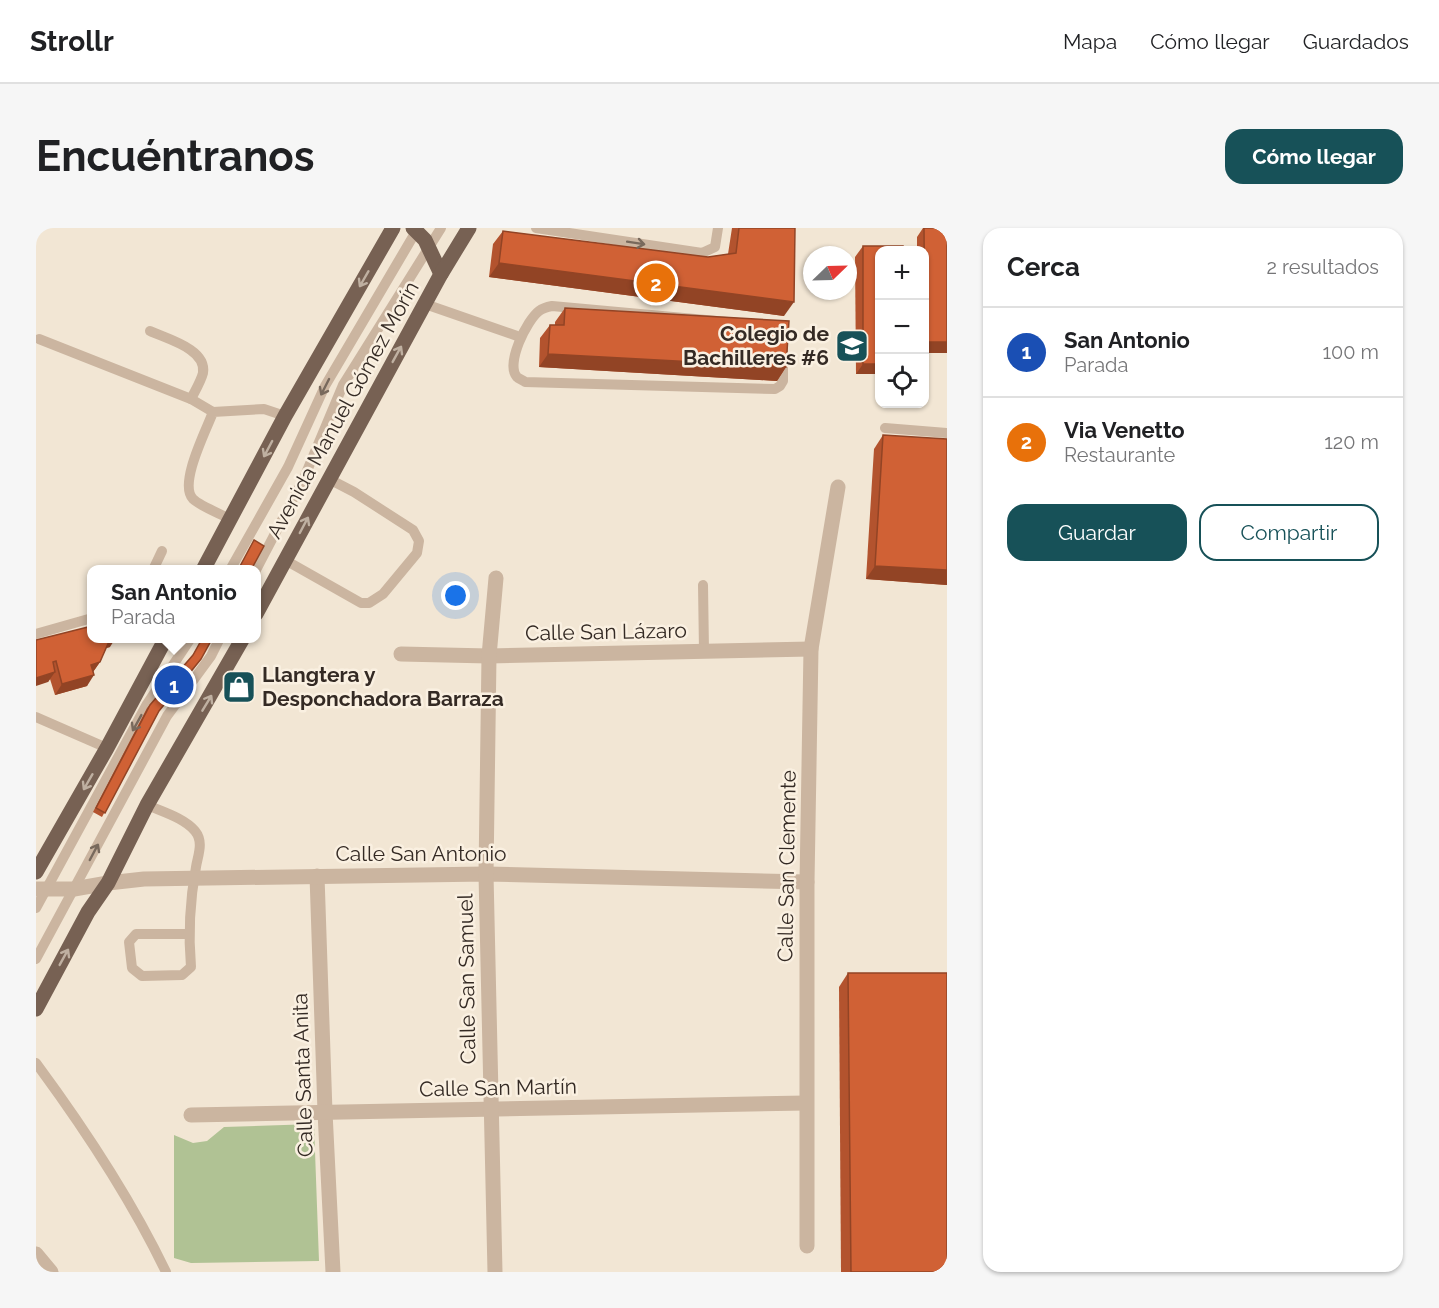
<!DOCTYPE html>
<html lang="es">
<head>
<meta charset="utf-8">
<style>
	:root { --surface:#fff; --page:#f6f6f6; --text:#202124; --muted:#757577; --line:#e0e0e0; --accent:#175158 }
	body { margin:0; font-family:Raleway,sans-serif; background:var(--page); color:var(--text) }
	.controls { position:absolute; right:18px; top:18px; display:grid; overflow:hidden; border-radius:12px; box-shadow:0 2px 4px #0004 }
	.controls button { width:54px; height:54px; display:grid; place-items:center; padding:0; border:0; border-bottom:2px solid var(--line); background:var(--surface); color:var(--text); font:30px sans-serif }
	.compass { position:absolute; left:767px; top:18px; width:54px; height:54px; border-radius:50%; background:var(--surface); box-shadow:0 2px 4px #0004; rotate:67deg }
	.you { position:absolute; left:420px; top:368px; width:21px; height:21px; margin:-15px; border:4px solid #fff; border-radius:50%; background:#1a73e8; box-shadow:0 0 0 9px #1a73e833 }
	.badge { display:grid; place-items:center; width:39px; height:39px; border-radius:50%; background:var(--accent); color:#fff; font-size:20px; font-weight:700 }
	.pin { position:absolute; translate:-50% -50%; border:3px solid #fff; box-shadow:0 2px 6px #0006 }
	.popup { position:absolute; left:51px; top:337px; width:174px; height:78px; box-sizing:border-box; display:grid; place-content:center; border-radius:12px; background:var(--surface); filter:drop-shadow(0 2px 4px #0005); font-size:20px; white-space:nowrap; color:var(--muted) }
	.popup b { font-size:22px; color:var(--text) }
	.popup::after { content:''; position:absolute; left:50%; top:100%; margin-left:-12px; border:12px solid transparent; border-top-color:var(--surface) }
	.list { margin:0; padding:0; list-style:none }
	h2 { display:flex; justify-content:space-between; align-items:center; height:78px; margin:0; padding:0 24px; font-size:26px }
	h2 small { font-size:20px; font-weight:400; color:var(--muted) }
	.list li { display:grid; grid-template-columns:39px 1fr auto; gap:18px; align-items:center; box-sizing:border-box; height:90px; padding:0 24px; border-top:2px solid var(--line) }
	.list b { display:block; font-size:22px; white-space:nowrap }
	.list p { margin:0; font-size:20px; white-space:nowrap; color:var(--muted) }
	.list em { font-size:20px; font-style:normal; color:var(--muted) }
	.actions { display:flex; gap:12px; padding:18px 24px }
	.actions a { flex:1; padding:14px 0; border:2px solid var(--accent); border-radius:18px; text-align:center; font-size:21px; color:var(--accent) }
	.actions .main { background:var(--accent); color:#fff }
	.icon { flex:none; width:33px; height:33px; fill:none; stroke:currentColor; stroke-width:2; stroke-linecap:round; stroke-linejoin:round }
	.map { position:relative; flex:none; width:911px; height:1044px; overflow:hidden; border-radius:18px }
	header { display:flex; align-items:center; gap:36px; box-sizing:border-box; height:84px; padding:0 30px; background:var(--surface); border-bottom:2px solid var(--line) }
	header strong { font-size:28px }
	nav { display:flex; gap:33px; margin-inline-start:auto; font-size:21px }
	.intro { display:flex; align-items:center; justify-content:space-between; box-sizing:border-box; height:144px; padding:0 36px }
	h1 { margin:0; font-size:42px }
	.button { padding:15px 27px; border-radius:18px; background:var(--accent); color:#fff; font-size:21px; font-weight:700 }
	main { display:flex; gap:36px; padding:0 36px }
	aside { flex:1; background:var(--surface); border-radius:18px; box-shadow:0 2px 4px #0004 }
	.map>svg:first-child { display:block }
</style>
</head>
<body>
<header>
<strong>Strollr</strong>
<nav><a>Mapa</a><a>Cómo llegar</a><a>Guardados</a></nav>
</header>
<div class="intro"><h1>Encuéntranos</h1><a class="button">Cómo llegar</a></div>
<main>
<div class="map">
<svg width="911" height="1044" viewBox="0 0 911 1044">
	<rect width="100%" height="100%" fill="#f2e6d4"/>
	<path fill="#b0c294" d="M278 896 283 1033 155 1035 138 1030V907L157 915 171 913 188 899Z"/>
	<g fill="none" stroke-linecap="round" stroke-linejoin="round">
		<g stroke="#cbb5a0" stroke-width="10">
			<path d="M500 0 666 25 679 19 682 0"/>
			<path d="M389 76 484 109"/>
			<path d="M516 78 736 98 743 101 747 107V153L744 158 739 161 489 154C487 152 483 151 481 149 469 136 491 92 503 83 507 80 511 79 516 78Z"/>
			<path d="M114 103C131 111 171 121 167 145 165 153 159 163 155 171"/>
			<path d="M3 111 155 171 177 184"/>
			<path d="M849 200 911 205"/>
			<path d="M194 291C185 286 164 278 157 271 142 256 171 201 177 184L228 181 249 188"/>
			<path d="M249 332 325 375H333L347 366 381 325 383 313 377 302 318 264 293 251"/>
			<path d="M117 342 126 323"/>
			<path d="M194 342 252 239 289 158 382 0"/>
			<path d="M220 342 268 250 307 157 405 0"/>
			<path d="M667 357 668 423"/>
			<path d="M0 406 56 390"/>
			<path d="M0 489 71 520"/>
			<path d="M111 577C127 584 148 590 159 603 168 614 162 627 160 639 154 672 152 705 155 739L146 747 106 748 96 740 93 714 100 706H152"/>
			<path d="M0 680 111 476 155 410"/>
			<path d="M0 731 131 488 175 428 184 410"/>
			<path d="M0 835C48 900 95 971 130 1044"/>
		</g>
		<g stroke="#cbb5a0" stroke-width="15">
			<path d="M365 426 453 428 775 421"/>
			<path d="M281 648 289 884 297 1044"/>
			<path d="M72 655 108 651 450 646 771 654"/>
			<path d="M155 887 770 875"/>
			<path d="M771 1018V654L775 421 802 259"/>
			<path d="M0 1026 15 1044"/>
			<path d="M459 1044 450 646 453 428 460 350"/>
		</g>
		<path stroke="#cbb5a0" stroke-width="15" d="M0 661H38L72 655"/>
		<g stroke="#776153" stroke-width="15">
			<path d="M377 0 389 12 405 46"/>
			<path d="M167 342 249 188 357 0"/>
			<path d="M220 386 405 46 433 0"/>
			<path d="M0 644 71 520 130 410"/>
			<path d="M0 781 52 684 72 655 111 577 207 410"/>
		</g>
	</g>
	<g fill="#b3532e">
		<path d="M696 0H759L748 88 453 49 457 16 467 3 672 29 692 26Z"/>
		<path d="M887 0H911L888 125V22H881V9Z"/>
		<path d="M827 18 843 146H820L819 29Z"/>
		<path d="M529 80 750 139 741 153 503 139 504 110 514 97H519V94Z"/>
		<path d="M847 207 911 357 830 351 838 221Z"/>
		<path d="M166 411H176L122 484 66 589 57 584 111 480 156 429Z"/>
		<path d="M0 412 74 419 70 420 64 434 57 444 51 458 19 467 14 451 12 454Z"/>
		<path d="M812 745 911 1044H805L803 759Z"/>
	</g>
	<g fill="#924425">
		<path d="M463 35 758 74 748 88 453 49Z"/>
		<path d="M889 114H911V125H888Z"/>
		<path d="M512 126 750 139 741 153 503 139Z"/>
		<path d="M827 136H843V146H820Z"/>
		<path d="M839 338 911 342V357L830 351Z"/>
		<path d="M74 411H79L74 419 66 421Z"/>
		<path d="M64 434 57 444 55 437Z"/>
		<path d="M19 444 12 454 0 458V450Z"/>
		<path d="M58 447 51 458 19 467 26 456Z"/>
	</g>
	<g fill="#d06135" stroke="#924425" stroke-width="1.5">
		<path d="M703 0H759L758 74 463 35 467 3 672 29 700 25Z"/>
		<path d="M888 0H911V114H889Z"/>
		<path d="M827 18H867V22H843V136H827Z"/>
		<path d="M529 80 753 93 750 139 512 126 514 97H528Z"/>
		<path d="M847 207 911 211V342L839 338Z"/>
		<path d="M218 312 228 318 215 342H202Z"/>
		<path d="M56 398V411H74L64 434 55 437 58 447 26 456 20 433 17 434 19 444 0 450V412Z"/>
		<path d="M166 411H176L165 431 123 483 69 585 60 580 114 477 157 427Z"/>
		<path d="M812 745H911V1044H815Z"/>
	</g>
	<defs><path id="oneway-shaft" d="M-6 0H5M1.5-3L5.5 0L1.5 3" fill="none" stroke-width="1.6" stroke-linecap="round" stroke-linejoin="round" transform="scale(1.5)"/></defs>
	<g stroke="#78695c">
		<use href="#oneway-shaft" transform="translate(600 15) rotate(9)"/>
		<use href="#oneway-shaft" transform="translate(289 159) rotate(117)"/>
		<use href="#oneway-shaft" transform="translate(101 495) rotate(119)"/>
		<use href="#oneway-shaft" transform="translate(58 624) rotate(-62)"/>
	</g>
	<g stroke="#bfb0a1">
		<use href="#oneway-shaft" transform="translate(328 51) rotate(120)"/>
		<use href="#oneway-shaft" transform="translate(361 126) rotate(-61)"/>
		<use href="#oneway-shaft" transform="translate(232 221) rotate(118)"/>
		<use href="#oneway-shaft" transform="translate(268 297) rotate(-62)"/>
		<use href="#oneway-shaft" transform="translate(171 475) rotate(-59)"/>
		<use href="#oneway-shaft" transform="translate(52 554) rotate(120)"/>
		<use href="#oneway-shaft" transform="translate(28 729) rotate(-61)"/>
	</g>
	<defs>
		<g id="school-square" transform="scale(1.725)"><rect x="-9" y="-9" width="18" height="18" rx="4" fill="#175158" stroke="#faf0e1"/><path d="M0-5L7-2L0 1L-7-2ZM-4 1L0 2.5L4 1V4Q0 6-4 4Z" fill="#fff"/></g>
		<g id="shop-square" transform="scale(1.725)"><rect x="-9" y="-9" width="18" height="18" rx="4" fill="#175158" stroke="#faf0e1"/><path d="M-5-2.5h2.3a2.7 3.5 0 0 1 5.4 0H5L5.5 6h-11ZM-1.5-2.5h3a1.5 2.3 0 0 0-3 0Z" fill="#fff"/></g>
	</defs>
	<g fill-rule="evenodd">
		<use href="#school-square" x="816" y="118"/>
		<use href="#shop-square" x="203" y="459"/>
	</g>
	<g text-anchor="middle" stroke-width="5" stroke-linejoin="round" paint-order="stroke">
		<g font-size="21" font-weight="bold" fill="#342a24" stroke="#faf0e1" text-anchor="end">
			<text x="793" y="113">Colegio de<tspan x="793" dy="24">Bachilleres #6</tspan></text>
			<text x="226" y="454" text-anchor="start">Llangtera y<tspan x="226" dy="24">Desponchadora Barraza</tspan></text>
		</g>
		<g font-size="21" fill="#342a24" stroke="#faf0e1">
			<text transform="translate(307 182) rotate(-61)" y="7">Avenida Manuel Gómez Morín</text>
			<text transform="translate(570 404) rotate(-1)" y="7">Calle San Lázaro</text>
			<text x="385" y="633">Calle San Antonio</text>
			<text transform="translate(751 638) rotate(-89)" y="7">Calle San Clemente</text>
			<text transform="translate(431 751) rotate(-91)" y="7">Calle San Samuel</text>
			<text transform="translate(267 847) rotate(-92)" y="7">Calle Santa Anita</text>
			<text transform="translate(462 860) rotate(-1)" y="7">Calle San Martín</text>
		</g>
	</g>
</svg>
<div class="controls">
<button>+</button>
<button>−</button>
<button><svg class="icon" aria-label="locate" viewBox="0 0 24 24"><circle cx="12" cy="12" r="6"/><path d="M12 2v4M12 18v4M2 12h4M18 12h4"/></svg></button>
</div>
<svg class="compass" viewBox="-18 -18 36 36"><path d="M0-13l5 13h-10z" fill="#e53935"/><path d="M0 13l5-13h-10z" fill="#757577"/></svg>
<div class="you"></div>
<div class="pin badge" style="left:138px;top:457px;background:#1a4fb4">1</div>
<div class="popup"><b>San Antonio</b>Parada</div>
<div class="pin badge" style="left:620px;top:55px;background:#e8710a">2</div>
</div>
<aside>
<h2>Cerca<small>2 resultados</small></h2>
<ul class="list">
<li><span class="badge" style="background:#1a4fb4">1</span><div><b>San Antonio</b><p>Parada</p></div><em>100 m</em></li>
<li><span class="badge" style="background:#e8710a">2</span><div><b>Via Venetto</b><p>Restaurante</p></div><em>120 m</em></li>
</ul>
<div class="actions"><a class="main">Guardar</a><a>Compartir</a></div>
</aside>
</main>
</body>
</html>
